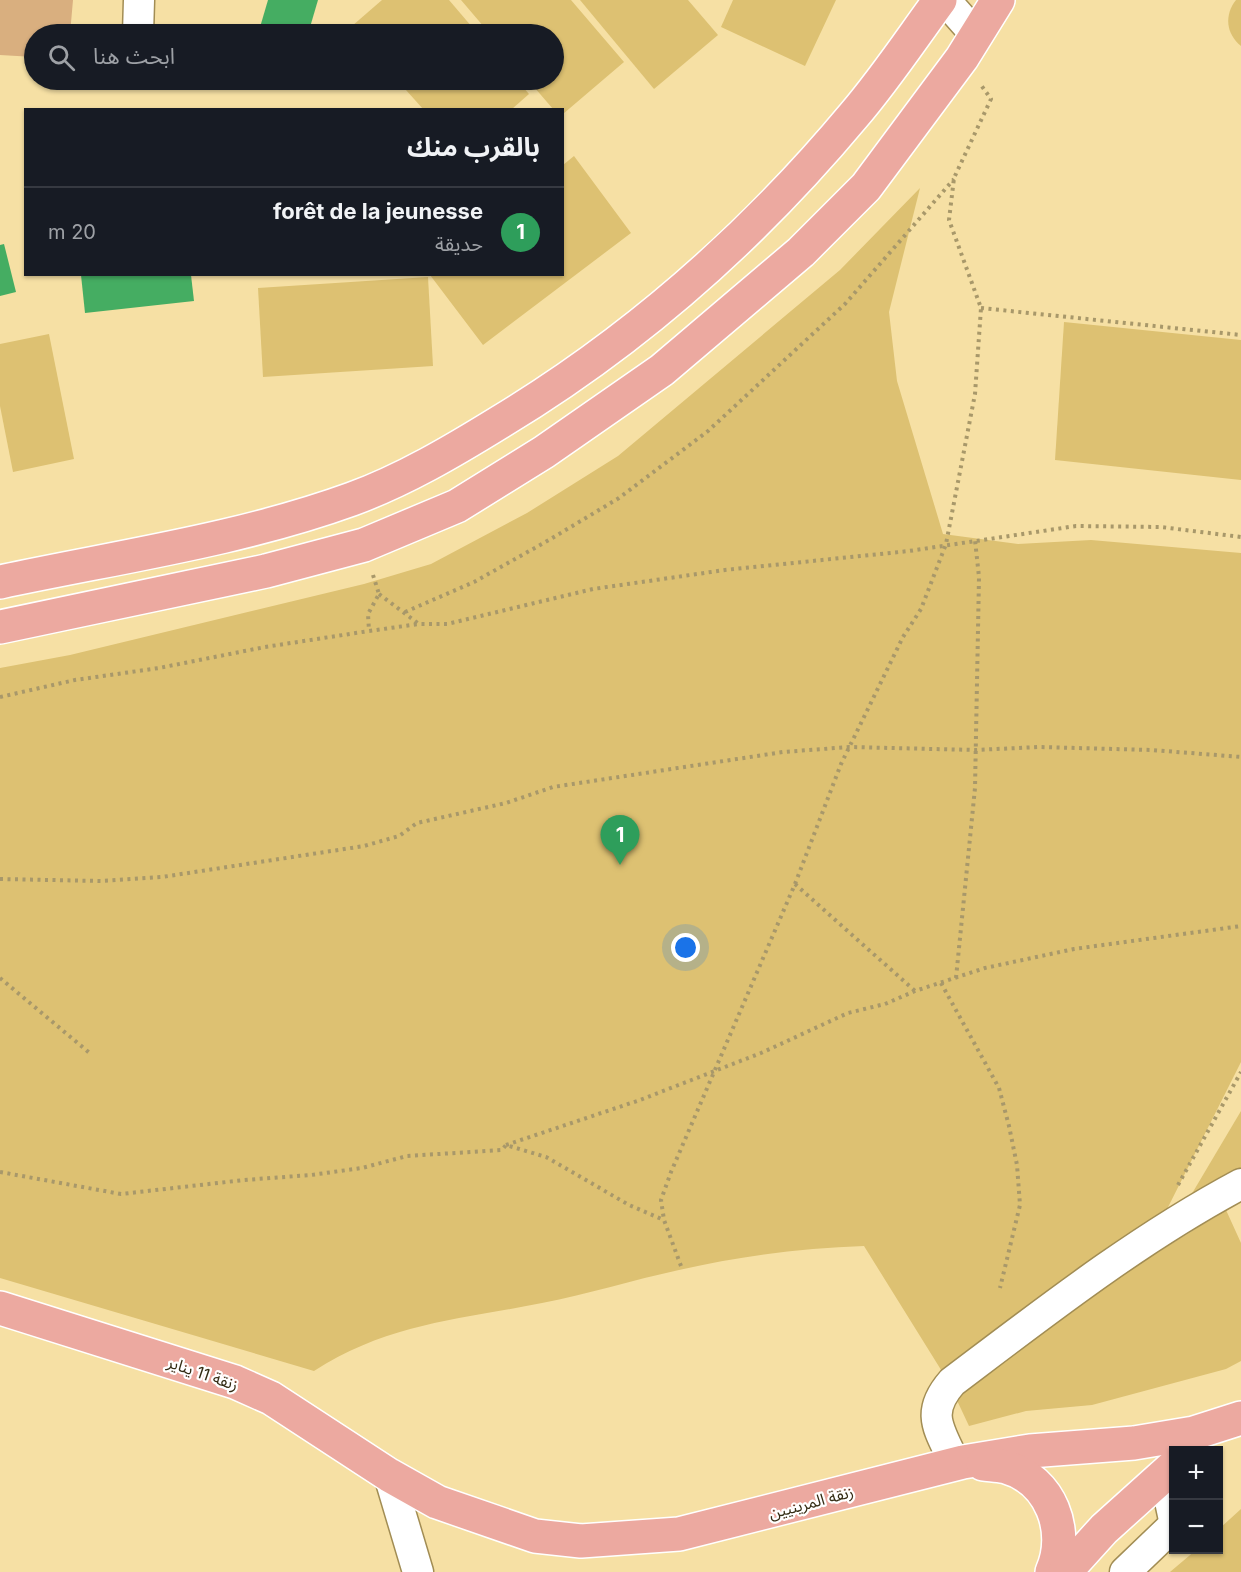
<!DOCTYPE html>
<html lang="ar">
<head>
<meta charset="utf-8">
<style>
	:root { --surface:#171b24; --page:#20242c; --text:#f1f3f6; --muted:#9ea1a6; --line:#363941; --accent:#8c9099 }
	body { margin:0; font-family:Inter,"Noto Sans Arabic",sans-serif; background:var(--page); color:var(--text); direction:rtl }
	.controls { position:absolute; right:18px; bottom:18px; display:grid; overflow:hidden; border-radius:0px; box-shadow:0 2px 4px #0004 }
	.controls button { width:54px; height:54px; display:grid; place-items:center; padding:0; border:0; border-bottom:2px solid var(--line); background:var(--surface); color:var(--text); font:30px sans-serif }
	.you { position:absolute; left:686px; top:948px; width:21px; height:21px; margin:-15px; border:4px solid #fff; border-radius:50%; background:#1a73e8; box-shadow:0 0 0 9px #1a73e833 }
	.badge { display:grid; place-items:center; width:39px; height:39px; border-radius:50%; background:var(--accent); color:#fff; font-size:20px; font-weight:700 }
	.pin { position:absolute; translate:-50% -50px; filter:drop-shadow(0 2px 3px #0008) }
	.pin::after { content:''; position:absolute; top:32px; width:21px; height:18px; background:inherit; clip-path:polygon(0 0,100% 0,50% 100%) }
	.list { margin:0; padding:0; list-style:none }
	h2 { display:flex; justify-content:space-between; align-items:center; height:78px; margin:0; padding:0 24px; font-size:26px }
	h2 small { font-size:20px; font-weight:400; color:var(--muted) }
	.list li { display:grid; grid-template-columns:39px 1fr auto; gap:18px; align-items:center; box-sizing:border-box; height:90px; padding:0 24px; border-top:2px solid var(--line) }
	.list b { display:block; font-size:22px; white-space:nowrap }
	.list p { margin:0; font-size:20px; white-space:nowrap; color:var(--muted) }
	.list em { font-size:20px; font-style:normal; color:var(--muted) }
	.icon { flex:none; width:33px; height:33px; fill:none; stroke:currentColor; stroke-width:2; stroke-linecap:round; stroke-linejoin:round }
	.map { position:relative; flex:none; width:1241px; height:1572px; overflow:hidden; direction:ltr }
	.search { position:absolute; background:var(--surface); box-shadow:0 2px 4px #0004; left:24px; top:24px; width:540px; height:66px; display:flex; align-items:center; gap:15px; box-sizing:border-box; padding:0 21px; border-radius:33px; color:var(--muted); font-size:22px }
	.panel { position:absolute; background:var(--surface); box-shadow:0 2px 4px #0004; left:24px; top:108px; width:540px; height:168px; border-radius:0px; direction:rtl }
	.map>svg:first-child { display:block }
</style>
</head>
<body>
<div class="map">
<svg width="1241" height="1572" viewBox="0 0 1241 1572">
	<rect width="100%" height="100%" fill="#f6e0a4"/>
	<g fill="#ddc172">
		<path d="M382 0H449L478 34H359L352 26Z"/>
		<path d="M461 0H571L624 62 563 114 562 110 553 109 528 80H554V34H490Z"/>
		<path d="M580 0H688L718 35 654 89Z"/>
		<path d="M733 0H836L805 66 721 27Z"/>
		<path d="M1236 0H1241V46C1226 34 1224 15 1236 0Z"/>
		<path d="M397 80H517L529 94 512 109H423Z"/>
		<path d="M574 156 631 233 483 345 430 275 562 274 563 165Z"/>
		<path d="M920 188 889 312 897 381 943 534 1018 544 1091 540 1241 553V1062L1149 1245 943 1373 864 1246C802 1248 740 1256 679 1270 633 1280 588 1294 542 1303 458 1320 389 1323 314 1371L0 1278V668L70 655 364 584 431 564 527 513 618 456 840 270Z"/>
		<path d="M428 277 433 366 263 377 258 288Z"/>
		<path d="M1064 322 1241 340V480L1055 460Z"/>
		<path d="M49 334 74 459 13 472 0 406V344Z"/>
		<path d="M1241 1111V1180L1181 1212Z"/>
		<path d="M1226 1210 1241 1243V1361L1226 1369 1092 1405 1026 1411 969 1426 954 1394 1102 1287Z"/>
		<path d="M1241 1509V1572H1170L1196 1550H1218L1219 1529Z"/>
	</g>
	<g fill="#45ad62">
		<path d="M268 0H318L308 34H258Z"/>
		<path d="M4 244 16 292 0 296V245Z"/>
		<path d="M81 275H191L194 301 85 313Z"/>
	</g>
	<path fill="#d9af7f" d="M0 0H73L70 34H34V57L0 55Z"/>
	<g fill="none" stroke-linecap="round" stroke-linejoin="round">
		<g stroke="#a28d54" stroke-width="33">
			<g id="minor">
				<path d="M945 0 976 35"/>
				<path d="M138 34 139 0"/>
				<path d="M955 1464C940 1430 924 1414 952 1382 1046 1311 1138 1239 1241 1184"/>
				<path d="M1164 1473 1174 1520"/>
				<path d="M389 1475 418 1572"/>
				<path d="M1125 1572 1174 1525"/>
			</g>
		</g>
		<g stroke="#fff" stroke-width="36">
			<g id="major">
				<path d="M0 582C117 557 239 540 352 499 404 480 453 451 500 422 634 341 753 236 854 115 885 79 912 38 940 0"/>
				<path d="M0 627 266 571 364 545 457 506 544 452 662 370 801 252 866 187 962 58 998 0"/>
				<path d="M0 1308 235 1382 271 1398 389 1475 437 1502 535 1536 581 1541 679 1534 963 1462 1030 1451 1134 1443 1194 1433 1241 1418"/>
				<path d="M983 1464C990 1465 999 1465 1006 1467 1051 1480 1070 1531 1052 1572"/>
				<path d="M1065 1572 1104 1529 1174 1466"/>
			</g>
		</g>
		<g stroke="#a8986a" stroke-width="4" stroke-dasharray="3 4.5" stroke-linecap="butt">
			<path d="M981 308 1241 335"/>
			<path d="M373 575 379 594 368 614 369 631 419 624"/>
			<path d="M379 594 419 624H447L593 589 725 570 909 551 1076 526 1161 527 1241 537"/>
			<path d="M405 612 474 582 549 540 619 498 708 431 845 304 954 179"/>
			<path d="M0 697 75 680 159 668 265 647 369 631"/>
			<path d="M0 879 101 881 162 877 364 846 399 836 417 823 506 803 553 787 783 752 849 747 975 750 1039 747 1152 750 1241 757"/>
			<path d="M795 884 915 991"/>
			<path d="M0 978 92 1055"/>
			<path d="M956 978 975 788 979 577 975 540"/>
			<path d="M941 983 999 1088 1009 1126 1017 1165 1020 1205 1000 1288"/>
			<path d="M506 1145 640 1100 761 1053 848 1013 885 1004 915 991 985 968 1074 949 1241 926"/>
			<path d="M0 1172 121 1194 244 1180 311 1175 362 1168 407 1156 502 1150 506 1145 546 1157 629 1205 664 1220"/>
			<path d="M1178 1185 1241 1072"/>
			<path d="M681 1266 664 1220 661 1200 671 1172 795 884 841 764 903 637 921 609 946 544 975 394 981 308 949 220 954 178 991 99 981 85"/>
		</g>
		<use href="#minor" stroke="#fff" stroke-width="30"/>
		<use href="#major" stroke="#eca9a0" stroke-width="33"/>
	</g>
	<g text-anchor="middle" stroke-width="4.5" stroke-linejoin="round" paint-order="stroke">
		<g font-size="16" fill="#342c14" stroke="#fff">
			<text transform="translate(203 1373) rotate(19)" y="6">زنقة 11 يناير</text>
			<text transform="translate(811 1502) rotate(-15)" y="6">زنقة المرينيين</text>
		</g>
	</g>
</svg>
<div class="controls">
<button>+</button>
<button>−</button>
</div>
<div class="you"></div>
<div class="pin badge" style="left:620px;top:865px;background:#2e9e5b">1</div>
<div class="search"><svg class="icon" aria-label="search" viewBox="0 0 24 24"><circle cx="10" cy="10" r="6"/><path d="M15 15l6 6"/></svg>ابحث هنا</div>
<section class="panel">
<h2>بالقرب منك<small></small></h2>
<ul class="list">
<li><span class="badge" style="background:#2e9e5b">1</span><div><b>forêt de la jeunesse</b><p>حديقة</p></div><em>20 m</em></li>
</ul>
</section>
</div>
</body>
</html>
